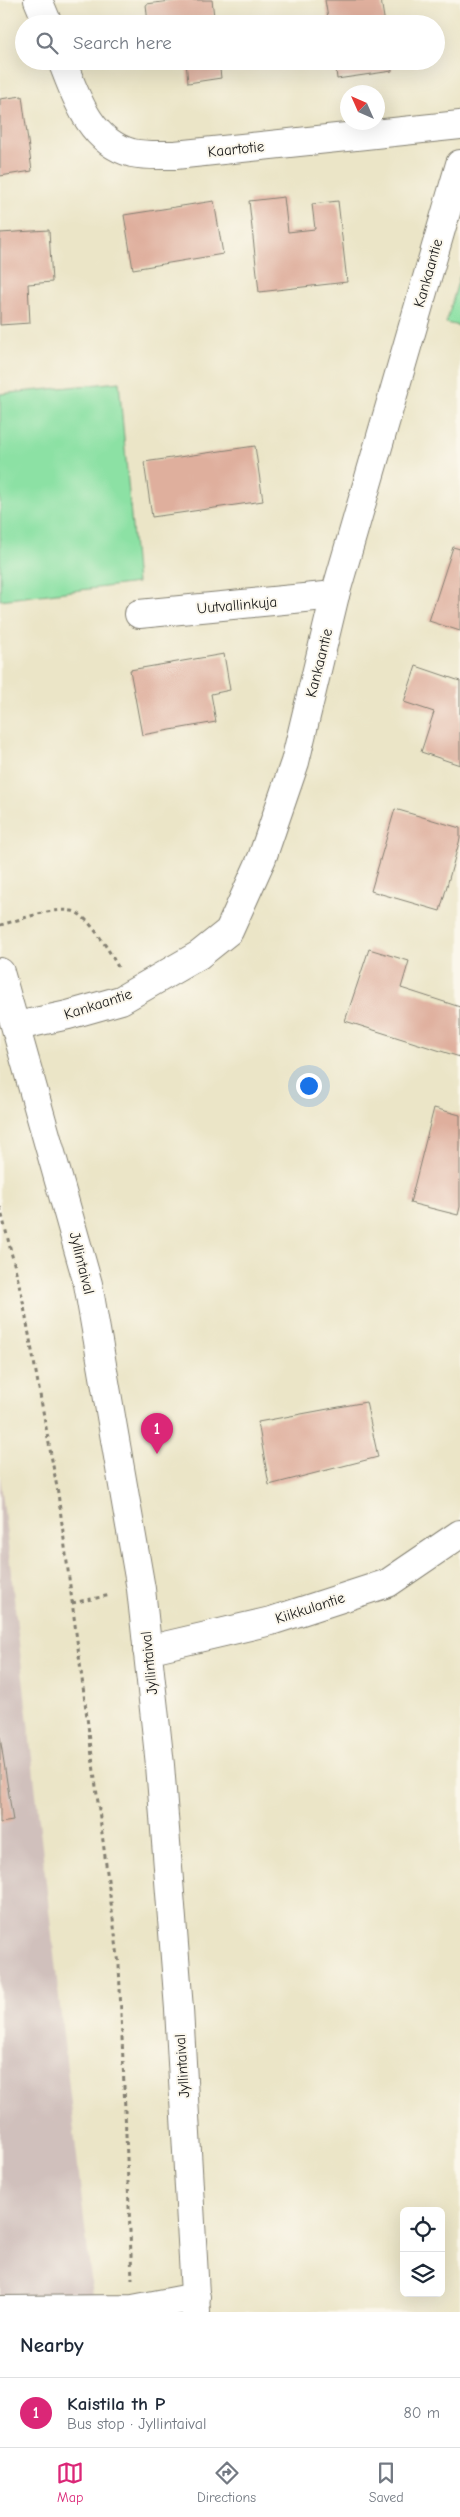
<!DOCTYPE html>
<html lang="en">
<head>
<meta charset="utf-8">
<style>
	:root { --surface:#fff; --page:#f2f2f3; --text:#1f2937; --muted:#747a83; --line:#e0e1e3; --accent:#db2777 }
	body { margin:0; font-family:"Comic Neue",sans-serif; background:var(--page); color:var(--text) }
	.controls { position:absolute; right:15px; bottom:15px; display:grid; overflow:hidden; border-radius:8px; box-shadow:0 5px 20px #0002 }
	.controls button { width:45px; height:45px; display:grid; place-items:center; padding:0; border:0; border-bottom:1px solid var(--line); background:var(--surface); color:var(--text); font:25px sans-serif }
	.compass { position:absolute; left:340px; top:85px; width:45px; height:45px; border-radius:50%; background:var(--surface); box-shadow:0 5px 20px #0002; rotate:315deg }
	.you { position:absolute; left:308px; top:1085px; width:18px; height:18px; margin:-12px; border:4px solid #fff; border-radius:50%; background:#1a73e8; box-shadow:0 0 0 8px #1a73e833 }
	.badge { display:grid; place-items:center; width:32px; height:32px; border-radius:50%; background:var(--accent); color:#fff; font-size:16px; font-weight:700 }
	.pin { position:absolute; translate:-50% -41px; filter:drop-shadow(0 1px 2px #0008) }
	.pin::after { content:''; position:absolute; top:26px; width:18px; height:15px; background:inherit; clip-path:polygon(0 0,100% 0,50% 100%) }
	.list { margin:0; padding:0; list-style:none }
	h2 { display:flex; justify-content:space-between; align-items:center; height:65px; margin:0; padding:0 20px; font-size:21px }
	h2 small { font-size:16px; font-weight:400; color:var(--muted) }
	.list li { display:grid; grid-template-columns:32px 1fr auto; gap:15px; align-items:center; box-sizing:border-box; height:70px; padding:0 20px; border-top:1px solid var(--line) }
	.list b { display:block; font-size:19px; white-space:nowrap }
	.list p { margin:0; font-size:16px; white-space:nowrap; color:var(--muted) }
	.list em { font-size:16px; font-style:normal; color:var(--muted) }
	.icon { flex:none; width:28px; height:28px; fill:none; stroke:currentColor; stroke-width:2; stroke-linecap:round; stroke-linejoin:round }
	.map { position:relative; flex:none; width:460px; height:2312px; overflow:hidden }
	.search { position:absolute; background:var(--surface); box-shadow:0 5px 20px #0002; left:15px; right:15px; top:15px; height:55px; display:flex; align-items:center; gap:12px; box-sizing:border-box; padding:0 18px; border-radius:28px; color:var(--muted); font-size:19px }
	.sheet { height:135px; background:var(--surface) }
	nav { display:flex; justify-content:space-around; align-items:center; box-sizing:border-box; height:70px; border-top:1px solid var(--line); background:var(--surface); font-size:14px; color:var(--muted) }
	nav a { display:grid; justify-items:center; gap:2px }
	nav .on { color:var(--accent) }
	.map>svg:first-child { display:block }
</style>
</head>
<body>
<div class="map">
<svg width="460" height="2312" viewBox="0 0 460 2312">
	<rect width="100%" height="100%" fill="#fbf7ec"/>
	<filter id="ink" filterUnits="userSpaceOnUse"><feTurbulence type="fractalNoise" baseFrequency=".02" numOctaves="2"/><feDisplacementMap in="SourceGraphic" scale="10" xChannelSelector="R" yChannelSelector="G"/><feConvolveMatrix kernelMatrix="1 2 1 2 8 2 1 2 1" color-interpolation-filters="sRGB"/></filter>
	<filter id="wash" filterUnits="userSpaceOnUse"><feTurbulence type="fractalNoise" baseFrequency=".0096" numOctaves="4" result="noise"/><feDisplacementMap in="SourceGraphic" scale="20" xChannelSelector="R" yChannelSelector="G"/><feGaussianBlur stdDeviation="1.12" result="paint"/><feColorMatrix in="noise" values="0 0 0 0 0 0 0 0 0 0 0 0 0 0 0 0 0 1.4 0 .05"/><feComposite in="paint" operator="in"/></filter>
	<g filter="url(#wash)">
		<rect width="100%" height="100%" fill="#ebe5c7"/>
		<path fill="#d0c0bc" d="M0 1474 83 2211 95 2312H0Z"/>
		<g fill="#8ce1a4" stroke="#547e60">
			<path d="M460 275V326L446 323Z"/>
			<path d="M119 382 137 583 0 600V394Z"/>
		</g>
		<g id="blocks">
			<g fill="#dfaf9d">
				<path d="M179 0H212L215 24H148L146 4Z"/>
				<path d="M325 0H381L385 24H329Z"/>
				<path d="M186 61H219L221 78 188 83Z"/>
				<path d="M335 61H391L392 71 337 79Z"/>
				<path d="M22 96 32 171 0 176V99Z"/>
				<path d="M284 197 288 232 315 229 312 204 338 201 347 282 259 292 249 201Z"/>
				<path d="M214 201 223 254 133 269 124 215Z"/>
				<path d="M49 230 52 282 28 284 30 323 0 325V233Z"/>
				<path d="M255 446 263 501 152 517 144 462Z"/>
				<path d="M453 547 460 549V631L429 621Z"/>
				<path d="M224 654 230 690 211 694 216 722 142 735 130 670Z"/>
				<path d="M416 666 460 681V765L421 752 434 712 404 702Z"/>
				<path d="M395 809 460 828V839L440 911 371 891Z"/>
				<path d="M369 949 409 961 401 988 460 1007V1057L345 1021Z"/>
				<path d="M434 1108 460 1115V1207L458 1215 410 1203Z"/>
				<path d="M366 1402 378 1457 269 1485 258 1422Z"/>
				<path d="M0 1737 13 1821 0 1823Z"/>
			</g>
		</g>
	</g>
	<g filter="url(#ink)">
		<use href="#blocks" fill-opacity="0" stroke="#848072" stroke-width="1"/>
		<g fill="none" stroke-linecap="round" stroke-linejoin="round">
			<g stroke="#848072" stroke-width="30">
				<g id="minor">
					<path d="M38 0 48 24"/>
					<path d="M62 61C76 97 90 142 132 153 145 156 161 155 175 155L460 125"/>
					<path d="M139 614 335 595"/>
					<path d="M17 1026 68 1015 121 1000 199 955 229 931 262 858 295 762 335 595 460 164"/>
					<path d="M147 1650 271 1621 388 1583 460 1534"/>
					<path d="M0 2310 133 2309 196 2297"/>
				</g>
			</g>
			<g stroke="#848072" stroke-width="30">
				<path id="tertiary" d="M0 972 88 1284 141 1589 160 1765 179 2009 196 2312"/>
			</g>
			<g stroke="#848072" stroke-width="3" stroke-dasharray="4 4" stroke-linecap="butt">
				<path d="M0 925C21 920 50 907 72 911 88 914 110 952 118 967"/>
				<path d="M0 1207 22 1296 58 1493 119 1965 132 2279"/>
				<path d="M72 1603 111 1595"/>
			</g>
			<use href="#minor" stroke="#fff" stroke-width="28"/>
			<use href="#tertiary" stroke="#fff" stroke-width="28"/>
		</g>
	</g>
	<g text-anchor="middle" stroke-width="4" stroke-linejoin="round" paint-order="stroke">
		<g font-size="15" fill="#1c1c1c" stroke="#fbf7ec">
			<text transform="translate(236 149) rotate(-6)" y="5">Kaartotie</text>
			<text transform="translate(428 273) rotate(-74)" y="5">Kankaantie</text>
			<text transform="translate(237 605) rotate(-5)" y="5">Uutvallinkuja</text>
			<text transform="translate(319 663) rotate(-76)" y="5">Kankaantie</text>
			<text transform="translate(98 1004) rotate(-18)" y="5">Kankaantie</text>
			<text transform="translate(82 1263) rotate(76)" y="5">Jyllintaival</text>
			<text transform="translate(310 1608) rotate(-18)" y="5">Kiikkulantie</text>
			<text transform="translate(149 1663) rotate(-96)" y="5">Jyllintaival</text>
			<text transform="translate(182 2066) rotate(-94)" y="5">Jyllintaival</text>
		</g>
	</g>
</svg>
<div class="controls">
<button><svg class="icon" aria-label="locate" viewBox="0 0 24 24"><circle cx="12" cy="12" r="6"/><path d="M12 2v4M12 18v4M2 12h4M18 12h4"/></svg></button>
<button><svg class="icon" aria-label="layers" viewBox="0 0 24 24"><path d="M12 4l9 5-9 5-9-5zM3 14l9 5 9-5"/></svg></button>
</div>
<svg class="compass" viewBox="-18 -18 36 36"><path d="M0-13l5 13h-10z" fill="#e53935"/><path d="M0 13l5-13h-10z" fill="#747a83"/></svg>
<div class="you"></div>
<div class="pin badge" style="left:157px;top:1454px">1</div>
<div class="search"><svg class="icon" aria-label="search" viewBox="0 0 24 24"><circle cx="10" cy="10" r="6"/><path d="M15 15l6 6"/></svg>Search here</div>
</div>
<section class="sheet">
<h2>Nearby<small></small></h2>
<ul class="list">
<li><span class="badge">1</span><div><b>Kaistila th P</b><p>Bus stop · Jyllintaival</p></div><em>80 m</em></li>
</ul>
</section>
<nav>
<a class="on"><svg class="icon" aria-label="map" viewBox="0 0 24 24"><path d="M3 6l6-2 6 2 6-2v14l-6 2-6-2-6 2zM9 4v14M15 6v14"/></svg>Map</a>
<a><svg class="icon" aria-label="directions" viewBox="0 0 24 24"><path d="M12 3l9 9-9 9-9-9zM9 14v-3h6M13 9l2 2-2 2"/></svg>Directions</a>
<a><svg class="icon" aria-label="saved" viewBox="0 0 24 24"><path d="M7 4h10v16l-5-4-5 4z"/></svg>Saved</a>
</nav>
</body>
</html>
